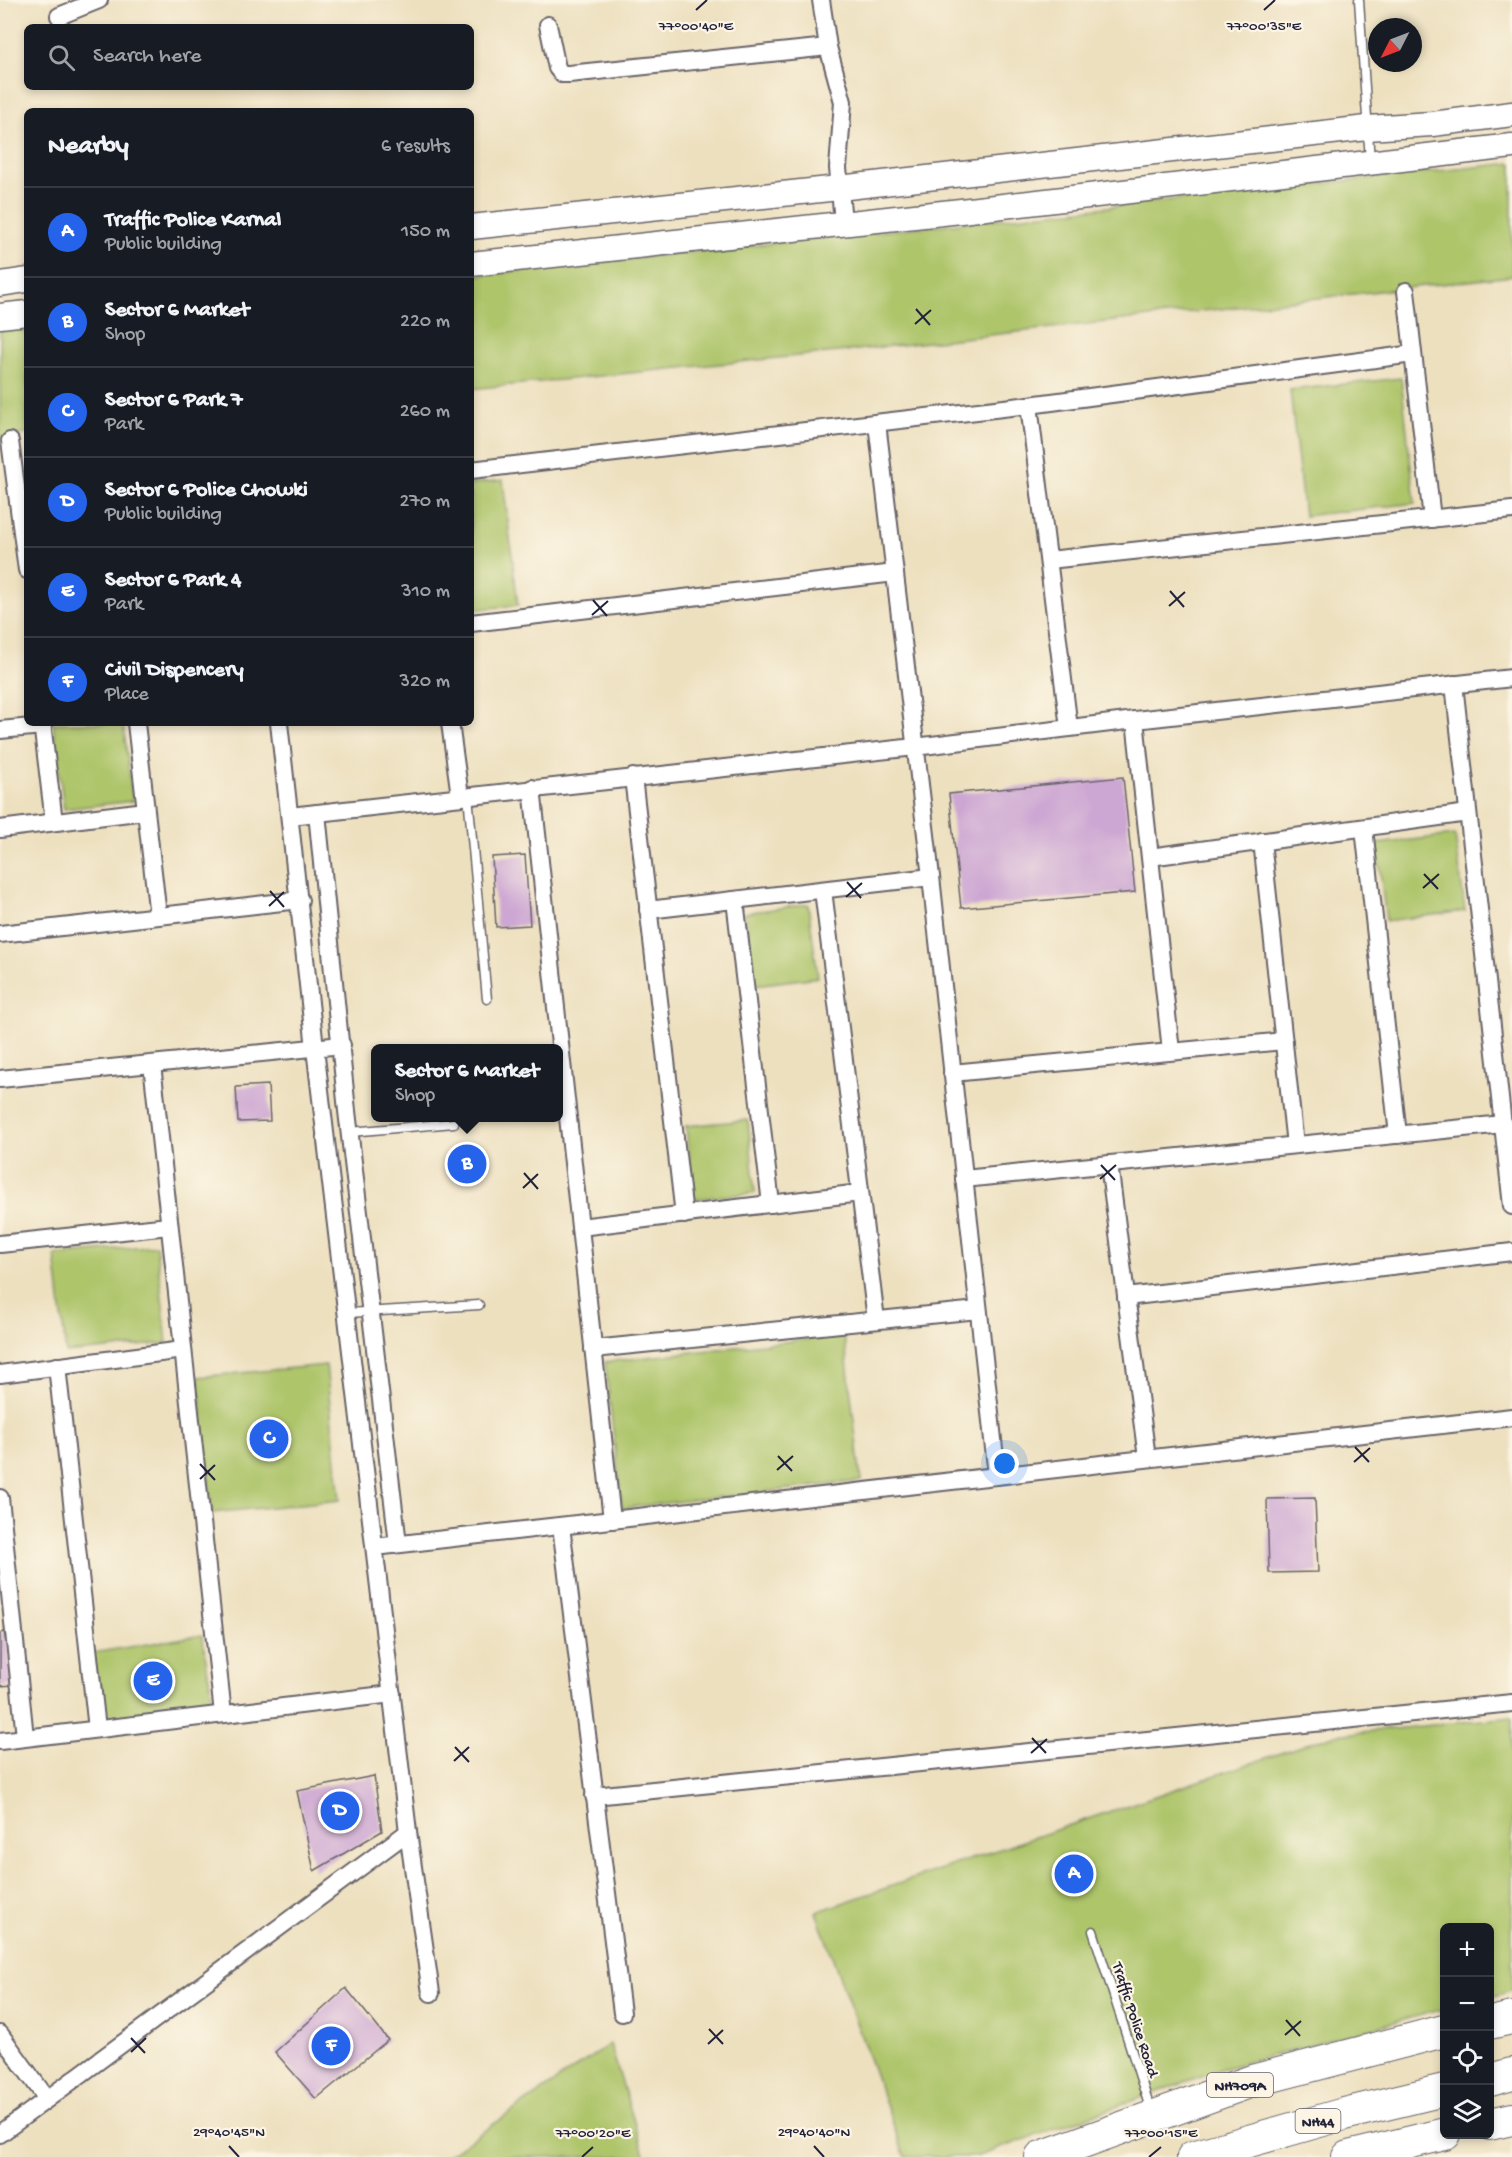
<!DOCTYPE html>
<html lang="en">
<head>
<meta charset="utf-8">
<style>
	:root { --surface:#171b24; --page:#242831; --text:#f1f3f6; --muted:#9ea1a6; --line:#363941; --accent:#2563eb }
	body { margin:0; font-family:"Gochi Hand",sans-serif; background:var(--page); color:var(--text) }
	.controls { position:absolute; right:18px; bottom:18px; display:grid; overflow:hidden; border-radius:9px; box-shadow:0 3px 9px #0003 }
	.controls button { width:54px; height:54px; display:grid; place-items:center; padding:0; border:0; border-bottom:2px solid var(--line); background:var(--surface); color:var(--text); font:30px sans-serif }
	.compass { position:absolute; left:1368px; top:18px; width:54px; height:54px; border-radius:50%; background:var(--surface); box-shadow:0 3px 9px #0003; rotate:228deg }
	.you { position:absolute; left:1005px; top:1464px; width:21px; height:21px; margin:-15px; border:4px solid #fff; border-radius:50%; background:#1a73e8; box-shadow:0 0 0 9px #1a73e833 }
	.badge { display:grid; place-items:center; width:39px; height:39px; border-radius:50%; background:var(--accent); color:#fff; font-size:20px; font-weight:700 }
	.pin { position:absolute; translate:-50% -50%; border:3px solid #fff; box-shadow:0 2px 6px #0006 }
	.popup { position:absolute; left:371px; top:1044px; width:192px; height:78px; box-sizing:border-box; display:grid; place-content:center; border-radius:9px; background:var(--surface); filter:drop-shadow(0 2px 4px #0005); font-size:20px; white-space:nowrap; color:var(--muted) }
	.popup b { font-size:22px; color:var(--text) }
	.popup::after { content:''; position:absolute; left:50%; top:100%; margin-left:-12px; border:12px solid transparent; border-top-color:var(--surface) }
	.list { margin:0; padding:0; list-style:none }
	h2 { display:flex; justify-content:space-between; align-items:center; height:78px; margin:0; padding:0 24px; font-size:26px }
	h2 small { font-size:20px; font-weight:400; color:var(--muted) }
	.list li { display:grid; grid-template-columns:39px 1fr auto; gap:18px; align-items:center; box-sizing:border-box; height:90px; padding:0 24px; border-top:2px solid var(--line) }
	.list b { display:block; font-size:22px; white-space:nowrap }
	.list p { margin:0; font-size:20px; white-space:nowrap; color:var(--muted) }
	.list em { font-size:20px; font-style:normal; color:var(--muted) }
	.icon { flex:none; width:33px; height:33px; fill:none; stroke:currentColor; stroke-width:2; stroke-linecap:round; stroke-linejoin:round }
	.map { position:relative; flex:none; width:1512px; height:2157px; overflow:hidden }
	.search { position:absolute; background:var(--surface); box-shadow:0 3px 9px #0003; left:24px; top:24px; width:450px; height:66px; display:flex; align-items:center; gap:15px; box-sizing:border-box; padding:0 21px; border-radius:9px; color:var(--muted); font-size:22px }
	.panel { position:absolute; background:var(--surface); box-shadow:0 3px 9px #0003; left:24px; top:108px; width:450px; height:618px; border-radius:9px }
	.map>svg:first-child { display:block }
</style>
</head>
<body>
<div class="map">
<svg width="1512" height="2157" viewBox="0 0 1512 2157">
	<rect width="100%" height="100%" fill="#fcf5e5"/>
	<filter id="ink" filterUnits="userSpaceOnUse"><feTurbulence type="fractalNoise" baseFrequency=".0167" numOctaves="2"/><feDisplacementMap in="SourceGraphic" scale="12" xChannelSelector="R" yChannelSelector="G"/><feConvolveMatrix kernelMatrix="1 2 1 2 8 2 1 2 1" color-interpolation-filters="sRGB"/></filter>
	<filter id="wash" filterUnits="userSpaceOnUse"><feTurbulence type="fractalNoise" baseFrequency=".008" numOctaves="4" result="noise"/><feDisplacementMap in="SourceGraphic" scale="24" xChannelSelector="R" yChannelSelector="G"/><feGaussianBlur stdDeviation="1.35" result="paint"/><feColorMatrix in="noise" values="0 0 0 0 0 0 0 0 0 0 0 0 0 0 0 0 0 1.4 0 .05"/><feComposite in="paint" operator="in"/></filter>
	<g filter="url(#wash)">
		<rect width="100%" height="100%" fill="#ede0bf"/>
		<g fill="#aec56b" stroke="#687453" stroke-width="1.5">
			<path d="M1512 163V276L857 350 471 389V276Z"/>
			<path d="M27 327V434L0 437V330Z"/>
			<path d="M1401 378 1415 503 1304 516 1290 390Z"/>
			<path d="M503 480 518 605 471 610V484Z"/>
			<path d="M53 723H123L133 801 64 809Z"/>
			<path d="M1455 835 1465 911 1386 921 1377 844Z"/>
			<path d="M808 904 818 977 755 985 745 913Z"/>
			<path d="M748 1120 755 1193 693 1199 686 1126Z"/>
			<path d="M156 1245 167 1343 66 1353 55 1255Z"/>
			<path d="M844 1335 861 1481 622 1508 605 1362Z"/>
			<path d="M326 1365 340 1500 212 1513 198 1377Z"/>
			<path d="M202 1635 214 1709 101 1722 92 1653Z"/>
			<path d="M1512 1717V1991L1490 1997V1928H1444V2009L1221 2069 976 2157H905L816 1912 1333 1735Z"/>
			<path d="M610 2044 645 2157H446Z"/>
		</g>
		<g id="blocks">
			<g fill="#cda7d3">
				<path d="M1123 777 1135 892 961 908 949 794Z"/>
				<path d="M525 855 530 925 496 927 492 857Z"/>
				<path d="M268 1085 270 1121 238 1122 236 1087Z"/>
				<path d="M1315 1498 1318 1572 1269 1573 1267 1499Z"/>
				<path d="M4 1632 14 1685 0 1686V1633Z"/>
				<path d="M374 1776 382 1831 314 1871 297 1791Z"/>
				<path d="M346 1988 388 2040 316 2099 275 2052Z"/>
			</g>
		</g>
	</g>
	<g filter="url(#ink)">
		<use href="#blocks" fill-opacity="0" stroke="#696469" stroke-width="1.5"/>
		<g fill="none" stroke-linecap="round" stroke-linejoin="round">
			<g stroke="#696469" stroke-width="11">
				<g id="lane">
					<path d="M1359 0 1370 161"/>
					<path d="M468 795 487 999"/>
					<path d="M350 1132 454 1123"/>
					<path d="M348 1313 479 1305"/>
					<path d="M1093 1931 1151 2111"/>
				</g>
			</g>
			<g stroke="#696469" stroke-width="20">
				<g id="street">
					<path d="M821 0 828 47 843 102 838 168 843 222"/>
					<path d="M59 16 99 0"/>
					<path d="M548 25 557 68 562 74H569L828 47"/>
					<path d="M1406 291 1432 519"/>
					<path d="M1029 405 1069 728"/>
					<path d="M877 423 931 877 997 1476"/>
					<path d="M10 441 27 570"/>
					<path d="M471 470 1029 405 1413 354"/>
					<path d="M1049 560 1512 510"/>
					<path d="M471 623 895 573"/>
					<path d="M1454 684 1512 1206"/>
					<path d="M1135 720 1171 1051"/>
					<path d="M42 723 54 822"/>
					<path d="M136 723 158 916"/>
					<path d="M279 723 315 1048 408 1832 431 1993"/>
					<path d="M450 723 460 796"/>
					<path d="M0 730 43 726"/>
					<path d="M633 777 684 1215"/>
					<path d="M532 788 612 1520"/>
					<path d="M317 813 347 1111 398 1544"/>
					<path d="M290 816 915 747 1135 720 1512 678"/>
					<path d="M1364 828 1398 1135"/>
					<path d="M0 829 145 811"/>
					<path d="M1262 841 1295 1145"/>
					<path d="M1150 857 1468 813"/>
					<path d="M823 890 876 1320"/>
					<path d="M735 900 771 1204"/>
					<path d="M648 910 931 877"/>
					<path d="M0 934 300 900"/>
					<path d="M152 1064 223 1714"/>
					<path d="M952 1073 1284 1041"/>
					<path d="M0 1079 342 1045"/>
					<path d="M1109 1164 1147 1458"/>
					<path d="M964 1179 1503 1124"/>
					<path d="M580 1227 860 1193"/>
					<path d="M0 1244 169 1226"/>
					<path d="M1126 1297 1512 1252"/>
					<path d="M593 1349 978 1310"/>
					<path d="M57 1366 97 1729"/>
					<path d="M0 1374 183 1350"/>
					<path d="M0 1498 25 1737"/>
					<path d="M561 1526 622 2013"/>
					<path d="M375 1547 1512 1417"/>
					<path d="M0 1741 392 1694"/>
					<path d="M594 1796 1512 1703"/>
					<path d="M0 2034 47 2099"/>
					<path d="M0 2134 408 1832"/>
				</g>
			</g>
			<g stroke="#696469" stroke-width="27">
				<g id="secondary">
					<path d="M471 227 839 188 1367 128 1432 124 1512 114"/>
					<path d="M471 264 961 211 1512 146"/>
					<path d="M0 284 27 280"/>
					<path d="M0 316 27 313"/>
				</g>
			</g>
			<g stroke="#696469" stroke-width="34">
				<g id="highway">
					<path d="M1490 2023 1512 2018"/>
					<path d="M1490 2080 1512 2074"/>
					<path d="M1490 2124 1512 2119"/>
					<path d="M1041 2157 1252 2081 1444 2031"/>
					<path d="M1193 2157 1344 2114 1444 2090"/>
					<path d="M1348 2157 1445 2134"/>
				</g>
			</g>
			<use href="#lane" stroke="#fff" stroke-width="8"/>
			<use href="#street" stroke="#fff" stroke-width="16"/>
			<use href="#secondary" stroke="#fff" stroke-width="24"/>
			<use href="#highway" stroke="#fff" stroke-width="32"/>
		</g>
	</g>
	<path fill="none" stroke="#22223b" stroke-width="2" d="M696 10 707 0M1264 10 1275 0M916 309 930 325M915 324 931 310M1170 591 1184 607M593 600 607 616M1169 606 1185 592M592 615 608 601M1424 874 1438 889M847 882 861 898M1423 888 1439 874M270 891 284 907M846 897 862 883M269 906 284 892M1101 1165 1115 1180M524 1173 538 1189M1100 1179 1116 1165M523 1188 538 1174M1355 1447 1369 1462M778 1456 792 1471M1354 1462 1370 1448M200 1464 215 1480M777 1470 793 1456M200 1479 215 1465M1032 1738 1046 1753M455 1747 469 1762M1031 1753 1047 1739M454 1761 469 1747M1286 2020 1300 2036M709 2029 723 2044M1285 2035 1301 2021M131 2038 145 2053M708 2044 723 2030M131 2052 146 2038M229 2146 239 2157M814 2146 824 2157M582 2157 593 2147M1149 2157 1161 2147"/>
	<g text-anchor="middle" stroke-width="4.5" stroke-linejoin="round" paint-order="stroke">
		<g fill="#fcf5e5" stroke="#63616e" stroke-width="1.5">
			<rect x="1207" y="2073" width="66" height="24" rx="4.5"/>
			<rect x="1295.5" y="2109" width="45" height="24" rx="4.5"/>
		</g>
		<g font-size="15" font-weight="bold" fill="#22223b">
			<text x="1240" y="2090">NH709A</text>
			<text x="1318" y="2126">NH44</text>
		</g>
		<g font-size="16" fill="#22223b" stroke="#fcf5e5">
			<text transform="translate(1137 2019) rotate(72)" y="6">Traffic Police Road</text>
		</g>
	</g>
	<g font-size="15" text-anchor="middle" fill="#22223b" stroke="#fcf5e5" stroke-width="4.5" stroke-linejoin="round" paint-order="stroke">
		<text x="696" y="30">77°00'40"E</text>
		<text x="1264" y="30">77°00'35"E</text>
		<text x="229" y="2136">29°40'45"N</text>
		<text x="814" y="2136">29°40'40"N</text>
		<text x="593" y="2137">77°00'20"E</text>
		<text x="1161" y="2137">77°00'15"E</text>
	</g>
</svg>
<div class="controls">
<button>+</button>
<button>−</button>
<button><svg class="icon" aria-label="locate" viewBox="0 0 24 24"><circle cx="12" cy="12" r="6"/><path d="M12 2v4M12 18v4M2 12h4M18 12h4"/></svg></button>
<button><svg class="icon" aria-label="layers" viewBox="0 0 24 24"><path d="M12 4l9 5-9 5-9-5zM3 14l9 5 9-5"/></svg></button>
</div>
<svg class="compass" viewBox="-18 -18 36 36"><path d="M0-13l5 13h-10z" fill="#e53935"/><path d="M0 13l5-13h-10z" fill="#9ea1a6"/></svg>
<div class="you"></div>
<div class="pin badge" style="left:1074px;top:1874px">A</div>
<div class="pin badge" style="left:467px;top:1164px">B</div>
<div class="popup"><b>Sector 6 Market</b>Shop</div>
<div class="pin badge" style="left:269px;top:1439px">C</div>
<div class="pin badge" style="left:340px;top:1811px">D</div>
<div class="pin badge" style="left:153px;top:1681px">E</div>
<div class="pin badge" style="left:331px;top:2046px">F</div>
<div class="search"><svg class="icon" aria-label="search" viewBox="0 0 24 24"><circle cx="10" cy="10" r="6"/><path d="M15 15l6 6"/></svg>Search here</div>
<section class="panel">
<h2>Nearby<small>6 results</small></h2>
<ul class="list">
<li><span class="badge">A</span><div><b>Traffic Police Karnal</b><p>Public building</p></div><em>150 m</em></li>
<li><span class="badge">B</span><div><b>Sector 6 Market</b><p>Shop</p></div><em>220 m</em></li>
<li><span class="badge">C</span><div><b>Sector 6 Park 7</b><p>Park</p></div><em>260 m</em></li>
<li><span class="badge">D</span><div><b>Sector 6 Police Chowki</b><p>Public building</p></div><em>270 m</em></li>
<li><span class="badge">E</span><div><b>Sector 6 Park 4</b><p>Park</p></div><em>310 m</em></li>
<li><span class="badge">F</span><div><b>Civil Dispencery</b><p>Place</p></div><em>320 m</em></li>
</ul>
</section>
</div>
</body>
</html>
